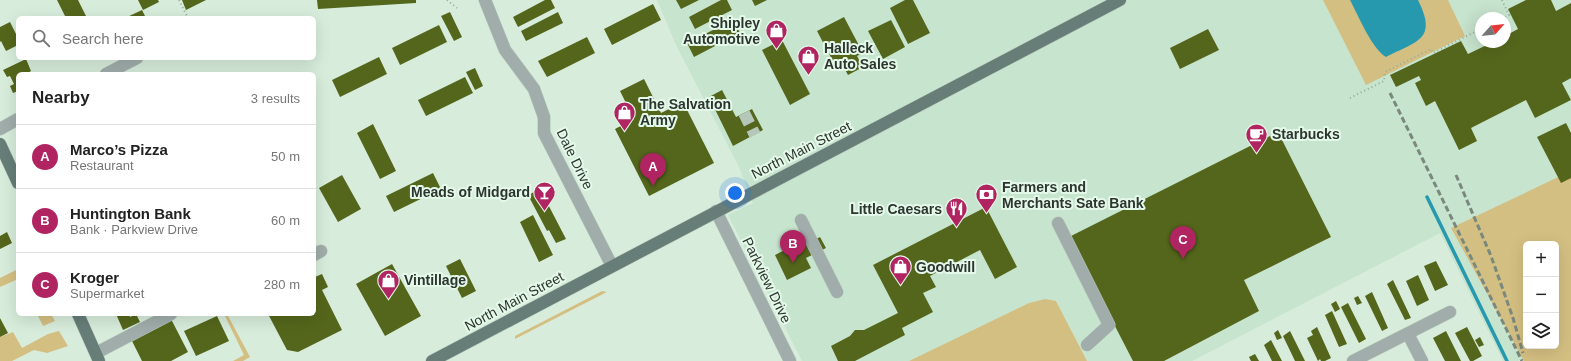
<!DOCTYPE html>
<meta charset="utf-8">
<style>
:root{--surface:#fff;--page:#f6f6f6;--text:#222;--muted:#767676;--line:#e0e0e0;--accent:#b02561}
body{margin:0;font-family:Arial,sans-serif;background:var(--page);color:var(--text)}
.controls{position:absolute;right:12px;bottom:12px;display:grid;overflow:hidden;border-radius:6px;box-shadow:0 4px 16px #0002}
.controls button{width:36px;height:36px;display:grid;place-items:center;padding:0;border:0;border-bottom:1px solid var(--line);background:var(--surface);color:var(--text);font:20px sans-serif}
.compass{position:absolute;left:1475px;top:12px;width:36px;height:36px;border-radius:50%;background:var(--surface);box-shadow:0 4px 16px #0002;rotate:63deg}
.you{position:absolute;left:735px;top:193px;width:14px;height:14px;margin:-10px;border:3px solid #fff;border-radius:50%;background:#1a73e8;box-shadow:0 0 0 6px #1a73e833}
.badge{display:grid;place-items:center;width:26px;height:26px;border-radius:50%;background:var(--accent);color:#fff;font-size:13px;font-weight:700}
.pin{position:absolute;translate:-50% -33px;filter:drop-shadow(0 1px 2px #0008)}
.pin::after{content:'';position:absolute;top:21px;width:14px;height:12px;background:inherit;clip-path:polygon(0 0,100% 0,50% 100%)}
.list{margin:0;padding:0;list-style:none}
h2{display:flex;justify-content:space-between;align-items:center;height:52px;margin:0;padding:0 16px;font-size:17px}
h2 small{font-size:13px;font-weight:400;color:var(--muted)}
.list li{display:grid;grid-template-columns:26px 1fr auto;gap:12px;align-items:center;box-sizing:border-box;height:64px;padding:0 16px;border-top:1px solid var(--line)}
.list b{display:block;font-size:15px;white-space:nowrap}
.list p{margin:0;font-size:13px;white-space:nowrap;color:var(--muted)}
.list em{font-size:13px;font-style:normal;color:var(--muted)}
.icon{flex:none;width:22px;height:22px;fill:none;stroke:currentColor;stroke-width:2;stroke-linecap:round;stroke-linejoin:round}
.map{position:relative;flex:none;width:1571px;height:361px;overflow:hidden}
.search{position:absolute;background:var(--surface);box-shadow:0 4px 16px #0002;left:16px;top:16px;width:300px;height:44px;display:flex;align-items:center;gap:10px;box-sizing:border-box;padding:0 14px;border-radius:6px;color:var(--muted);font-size:15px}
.panel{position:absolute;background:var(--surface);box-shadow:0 4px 16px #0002;left:16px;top:72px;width:300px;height:244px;border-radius:6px}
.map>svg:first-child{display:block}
</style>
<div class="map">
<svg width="1571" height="361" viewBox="0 0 1571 361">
<rect width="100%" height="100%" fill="#d7ecdb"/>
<path fill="#c7e4ce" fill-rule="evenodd" d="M657 0H1571V334L1556 244H1526V346H1548L1518 361H1503L1440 233 1192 361H1087L1056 301 1029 303 909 361H802L728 215 753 203 739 167 676 45ZM1481 18H1505V42H1481Z"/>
<path fill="#d4bf82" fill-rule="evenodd" d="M1323 0H1448L1465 36 1366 85Z
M1571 171V361H1524L1451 228ZM1526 244H1556V346H1526Z
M18 269V279L0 287V278Z
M602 291 607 292 515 339V336Z
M1045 299 1056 301 1087 361H909L1029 303Z
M37 314H51L55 321 43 326Z
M224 314H227L250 357 243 361H233L244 355Z
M59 331 68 346 47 353 34 350 12 361H0V337L13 332 22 348 48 334Z"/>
<path fill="#2799ae" d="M1350 0H1418C1438 40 1417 41 1386 57 1372 49 1358 15 1350 0Z"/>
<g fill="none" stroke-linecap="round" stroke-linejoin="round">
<path stroke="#2799ae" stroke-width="3.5" d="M1427 197 1507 361"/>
</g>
<path fill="#54661b" d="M57 0H78L87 18H66Z
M138 0H158L159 2 143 10Z
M182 0H206L186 10Z
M317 0H416V3L318 9Z
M545 0H551L555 8 518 27 513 17Z
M676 0H699L681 9Z
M721 0H727L732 10 695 29 689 17Z
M752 0H767L755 6Z
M905 0H913L930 33 908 44 890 8Z
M1526 0H1551L1556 11 1571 3V78L1562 83 1571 100 1535 118 1526 100 1471 128 1477 141 1459 150 1435 101 1426 106 1415 83 1421 80 1419 76 1396 87 1390 75 1461 41 1468 54 1493 42H1505V36L1518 29 1508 9Z
M653 4 661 20 612 45 604 29Z
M142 10 146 18H125Z
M450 12 462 37 454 41 441 16Z
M558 12 563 23 526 41 521 31Z
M844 17 863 53 857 56 863 67 848 75 842 64 836 67 817 31Z
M733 20 740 33 694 57 687 43Z
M891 20 905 47 883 59 868 31Z
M10 22 18 38V45L6 51 1 41 0 42V27Z
M439 25 447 42 400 65 392 48Z
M1208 29 1219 50 1180 69 1170 48Z
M587 37 595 53 547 77 538 61Z
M782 40 810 94 790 105 762 50Z
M379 57 387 74 340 97 332 80Z
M26 59 31 71 26 74H18V91L13 93 10 86 14 84 10 76 7 77 3 70Z
M475 68 483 86 475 90 466 72Z
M465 77 473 93 426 116 418 100Z
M644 79 661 113 683 102 714 163 649 196 615 129 634 119 620 91Z
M722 90 736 117 752 109 763 130 733 146 709 97Z
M1566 123 1571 133V178L1561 183 1537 137Z
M373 124 396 171 380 179 357 133Z
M1278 132 1331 237 1244 280 1259 311 1164 361H1133L1069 237Z
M433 173 441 189 394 212 386 196Z
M342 175 361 209 338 222 319 188Z
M540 189 566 239 556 243 549 230 547 231 528 195Z
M986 207 1017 267 995 279 980 250 930 276 936 287 923 293 933 312 902 328 905 335 855 361H838L831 346 850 336 855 330H864L898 313 873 265Z
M533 215 553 255 539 262 520 222Z
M7 232 12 243 0 249V236Z
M820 237 826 248 806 258 811 268 787 280 775 255 798 243 800 247Z
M460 259 476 291 462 298 446 266Z
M1436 261 1448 285 1435 291 1424 266Z
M392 264 421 316 385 336 356 284Z
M322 274 328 287 322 290 342 330 298 352 287 350 268 314H314V275L315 277Z
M1418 275 1429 300 1417 306 1406 281Z
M1393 280 1411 318 1405 320 1387 284Z
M1372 292 1388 328 1382 331 1365 296Z
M1358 296 1362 303 1357 305 1354 298Z
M1336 301 1340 309 1335 312 1331 304Z
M1348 303 1366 339 1359 343 1341 307Z
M1332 311 1347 344 1339 347 1325 315Z
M116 314H129L130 317 136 314 140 322 123 330Z
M217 316 229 341 196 356 184 331Z
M0 318 8 333 0 337Z
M171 319 188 352 171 361H142L131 339Z
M1317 327 1331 358 1325 361H1321L1320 359 1318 361 1307 338 1313 335 1311 331Z
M1467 327 1482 356 1473 361H1470L1455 333Z
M1278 330 1282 338 1277 340 1274 333Z
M1290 331 1305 361H1295L1283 336Z
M1446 331 1461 361H1445L1433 338Z
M1480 337 1484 345 1479 347 1475 340Z
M1271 340 1282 361H1272L1264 345Z
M1255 354 1259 361H1251L1249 357Z"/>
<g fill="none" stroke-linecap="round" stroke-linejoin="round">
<path stroke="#b5c7b9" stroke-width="12" stroke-dasharray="12 6" stroke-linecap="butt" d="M744 113 755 135"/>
<defs>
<path id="minor" d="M485 0 505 50 534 89 544 117V133L612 266
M106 74 137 58
M0 129 18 119
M716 211 790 361
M801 220 837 292
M1058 223 1109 325 1087 345
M314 255 321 251
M1408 334 1422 361
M96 353 171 314
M1353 361 1450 312"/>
<path id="major" d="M0 144 18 183
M78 314 99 361
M432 361 1120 0"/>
</defs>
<use href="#minor" stroke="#b5c7b9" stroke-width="13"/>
<use href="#major" stroke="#b5c7b9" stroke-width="13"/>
<path stroke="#99aa9d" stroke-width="2" stroke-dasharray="1 3" stroke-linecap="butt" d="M179 0 188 18
M447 0 457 8
M1502 0 1509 15 1503 18
M1350 98 1384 81 1385 72 1431 49 1433 53 1481 29"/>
<use href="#minor" stroke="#a0adaa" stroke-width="12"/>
<use href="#major" stroke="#667d78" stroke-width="12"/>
<path stroke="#7a887d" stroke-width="3" stroke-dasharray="6 3" stroke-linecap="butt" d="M1390 93 1522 361
M1456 175 1491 256 1513 318 1523 353"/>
</g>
<defs>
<symbol id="shop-pin" viewBox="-11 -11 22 30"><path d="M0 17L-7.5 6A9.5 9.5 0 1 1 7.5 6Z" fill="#b02561" stroke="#e4f9e9"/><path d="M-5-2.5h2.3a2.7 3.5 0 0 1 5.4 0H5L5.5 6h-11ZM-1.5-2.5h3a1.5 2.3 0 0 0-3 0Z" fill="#fff"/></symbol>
<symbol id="cafe-pin" viewBox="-11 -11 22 30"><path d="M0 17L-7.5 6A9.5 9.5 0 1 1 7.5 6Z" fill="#b02561" stroke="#e4f9e9"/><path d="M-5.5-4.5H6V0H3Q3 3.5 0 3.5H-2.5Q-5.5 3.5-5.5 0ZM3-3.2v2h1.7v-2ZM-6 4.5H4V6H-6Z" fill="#fff"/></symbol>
<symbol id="bar-pin" viewBox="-11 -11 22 30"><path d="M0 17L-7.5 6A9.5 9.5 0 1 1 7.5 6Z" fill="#b02561" stroke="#e4f9e9"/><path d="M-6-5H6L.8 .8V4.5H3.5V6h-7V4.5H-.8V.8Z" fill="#fff"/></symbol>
<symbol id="bank-pin" viewBox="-11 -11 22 30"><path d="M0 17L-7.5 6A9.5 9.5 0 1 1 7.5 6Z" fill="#b02561" stroke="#e4f9e9"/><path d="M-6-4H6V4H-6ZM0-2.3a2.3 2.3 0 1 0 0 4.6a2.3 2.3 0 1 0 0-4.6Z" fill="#fff"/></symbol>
<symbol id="restaurant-pin" viewBox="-11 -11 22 30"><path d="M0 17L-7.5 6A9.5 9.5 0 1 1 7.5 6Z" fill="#b02561" stroke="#e4f9e9"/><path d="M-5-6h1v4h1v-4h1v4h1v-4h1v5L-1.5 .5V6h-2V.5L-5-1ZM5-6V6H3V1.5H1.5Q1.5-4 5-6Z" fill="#fff"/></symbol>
</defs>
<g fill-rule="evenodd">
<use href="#shop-pin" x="764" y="18" width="25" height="34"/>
<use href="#shop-pin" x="796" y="44" width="25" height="34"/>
<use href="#shop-pin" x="612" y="100" width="25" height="34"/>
<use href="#cafe-pin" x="1244" y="122" width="25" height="34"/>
<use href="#bar-pin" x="532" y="180" width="25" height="34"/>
<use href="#bank-pin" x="974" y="182" width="25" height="34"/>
<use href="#restaurant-pin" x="944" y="196" width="25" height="34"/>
<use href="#shop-pin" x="888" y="254" width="25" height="34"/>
<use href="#shop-pin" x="376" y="268" width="25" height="34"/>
</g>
<g text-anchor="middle" stroke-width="4" stroke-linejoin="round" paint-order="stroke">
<g font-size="14" font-weight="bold" fill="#2d352f" stroke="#e4f9e9" text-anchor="start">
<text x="760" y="28" text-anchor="end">Shipley<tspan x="760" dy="16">Automotive</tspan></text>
<text x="824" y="53">Halleck<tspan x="824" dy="16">Auto Sales</tspan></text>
<text x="640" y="109">The Salvation<tspan x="640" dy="16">Army</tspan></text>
<text x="1272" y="139">Starbucks</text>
<text x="1002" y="192">Farmers and<tspan x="1002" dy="16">Merchants Sate Bank</tspan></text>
<text x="530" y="197" text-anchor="end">Meads of Midgard</text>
<text x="942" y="214" text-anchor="end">Little Caesars</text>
<text x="916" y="272">Goodwill</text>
<text x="404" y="285">Vintillage</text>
</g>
<g font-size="14" fill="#2d352f" stroke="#e4f9e9">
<text transform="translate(801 150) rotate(-27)" y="5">North Main Street</text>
<text transform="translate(575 159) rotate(64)" y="5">Dale Drive</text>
<text transform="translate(767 280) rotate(64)" y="5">Parkview Drive</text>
<text transform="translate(514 301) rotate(-28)" y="5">North Main Street</text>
</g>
</g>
</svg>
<div class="controls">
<button>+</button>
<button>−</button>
<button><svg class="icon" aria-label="layers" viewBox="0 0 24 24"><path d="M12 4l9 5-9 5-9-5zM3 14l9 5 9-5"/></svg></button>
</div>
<svg class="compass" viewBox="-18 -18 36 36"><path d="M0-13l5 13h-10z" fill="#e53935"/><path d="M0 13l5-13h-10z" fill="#767676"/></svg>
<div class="you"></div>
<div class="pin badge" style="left:653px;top:186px">A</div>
<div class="pin badge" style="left:793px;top:263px">B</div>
<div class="pin badge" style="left:1183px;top:259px">C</div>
<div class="search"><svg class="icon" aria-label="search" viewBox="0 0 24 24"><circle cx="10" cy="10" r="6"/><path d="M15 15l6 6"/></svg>Search here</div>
<section class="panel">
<h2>Nearby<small>3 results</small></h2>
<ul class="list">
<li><span class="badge">A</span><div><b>Marco’s Pizza</b><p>Restaurant</p></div><em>50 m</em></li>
<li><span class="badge">B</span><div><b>Huntington Bank</b><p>Bank · Parkview Drive</p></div><em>60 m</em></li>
<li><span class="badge">C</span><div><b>Kroger</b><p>Supermarket</p></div><em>280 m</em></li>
</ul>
</section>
</div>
